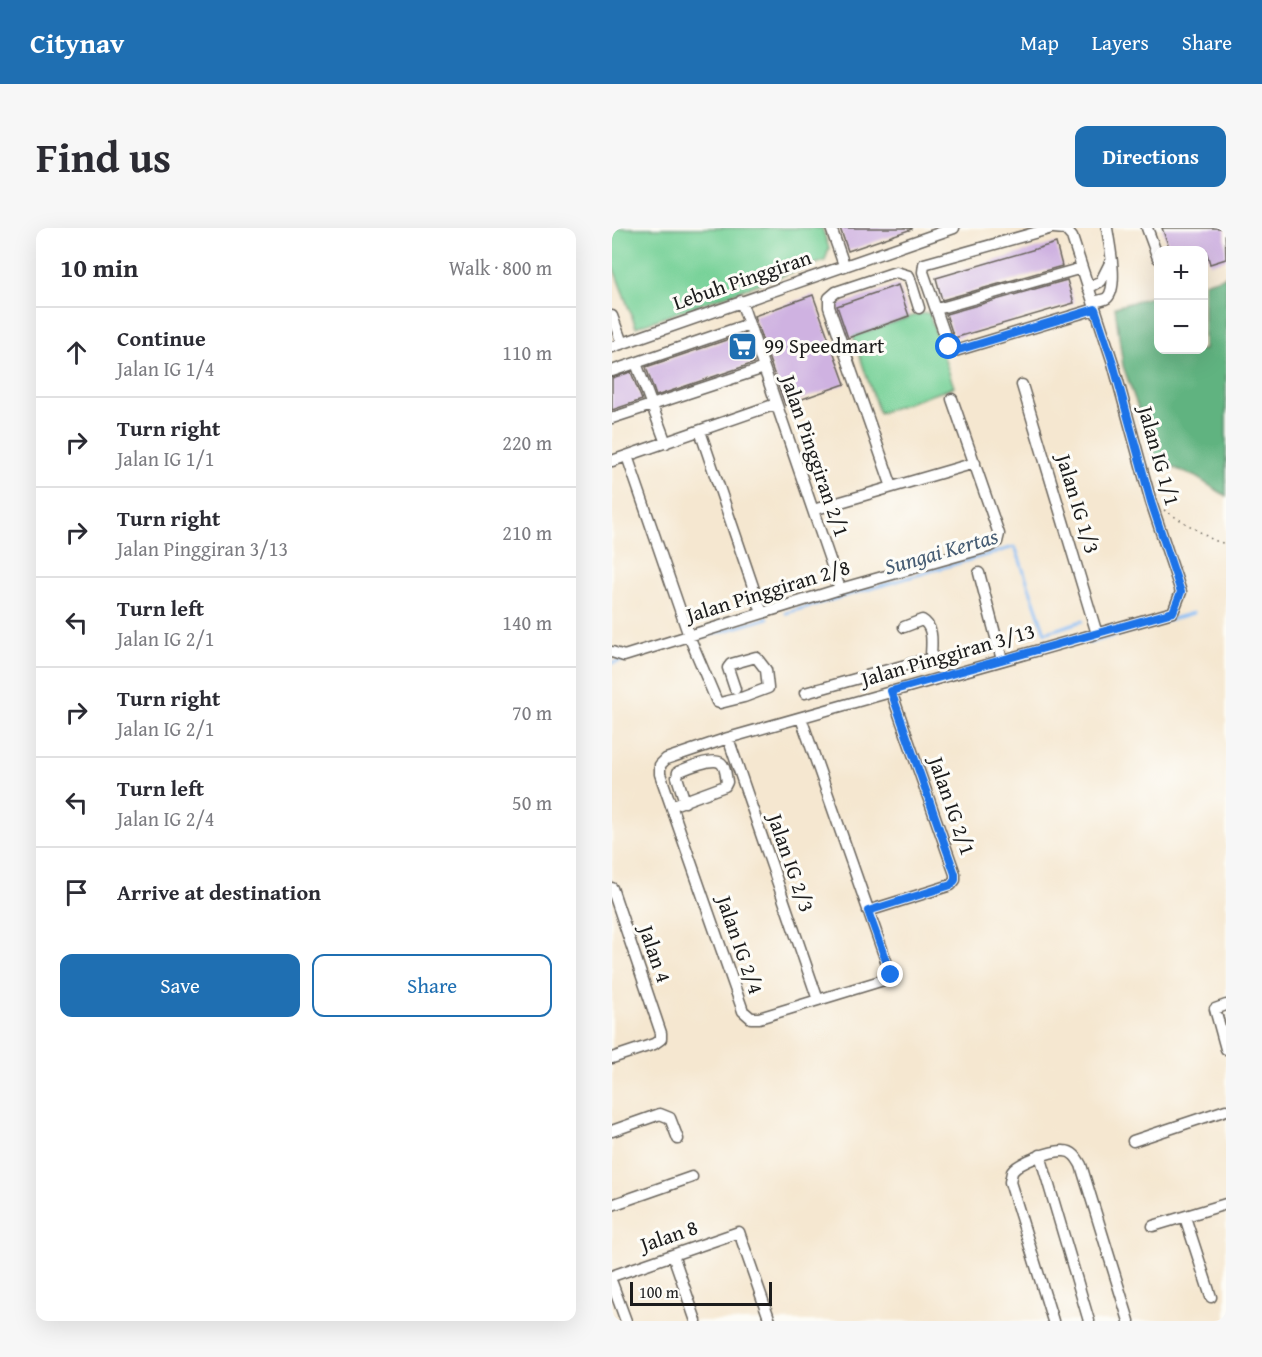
<!DOCTYPE html>
<meta charset="utf-8">
<style>
:root{--surface:#fff;--page:#f7f7f7;--text:#2b2b33;--muted:#7c7c81;--line:#e1e1e2;--accent:#1f6fb2}
body{margin:0;font-family:"Gentium Book Plus",serif;background:var(--page);color:var(--text)}
.controls{position:absolute;right:18px;top:18px;display:grid;overflow:hidden;border-radius:12px;box-shadow:0 6px 24px #0002}
.controls button{width:54px;height:54px;display:grid;place-items:center;padding:0;border:0;border-bottom:2px solid var(--line);background:var(--surface);color:var(--text);font:30px sans-serif}
.scale{position:absolute;left:18px;bottom:15px;width:142px;box-sizing:border-box;padding-left:6px;border:3px solid #1c1c1c;border-top:0;font-size:16px;line-height:21px;white-space:nowrap;color:#1c1c1c;-webkit-text-stroke:4px #fdfcf7;paint-order:stroke}
.stop{position:absolute;width:18px;height:18px;margin:-14px;border:4px solid #1a73e8;border-radius:50%;background:#fff}
.stop.end{background:#1a73e8;border-color:#fff;box-shadow:0 2px 6px #0008}
.list{margin:0;padding:0;list-style:none}
h2{display:flex;justify-content:space-between;align-items:center;height:78px;margin:0;padding:0 24px;font-size:26px}
h2 small{font-size:20px;font-weight:400;color:var(--muted)}
.list li{display:grid;grid-template-columns:39px 1fr auto;gap:18px;align-items:center;box-sizing:border-box;height:90px;padding:0 24px;border-top:2px solid var(--line)}
.list b{display:block;font-size:22px;white-space:nowrap}
.list p{margin:0;font-size:20px;white-space:nowrap;color:var(--muted)}
.list em{font-size:20px;font-style:normal;color:var(--muted)}
.actions{display:flex;gap:12px;padding:18px 24px}
.actions a{flex:1;padding:14px 0;border:2px solid var(--accent);border-radius:12px;text-align:center;font-size:21px;color:var(--accent)}
.actions .main{background:var(--accent);color:#fff}
.icon{flex:none;width:33px;height:33px;fill:none;stroke:currentColor;stroke-width:2;stroke-linecap:round;stroke-linejoin:round}
.map{position:relative;flex:none;width:614px;height:1093px;overflow:hidden;border-radius:12px}
header{display:flex;align-items:center;gap:36px;box-sizing:border-box;height:84px;padding:0 30px;background:var(--accent);color:#fff}
header strong{font-size:28px}
nav{display:flex;gap:33px;margin-inline-start:auto;font-size:21px}
.intro{display:flex;align-items:center;justify-content:space-between;box-sizing:border-box;height:144px;padding:0 36px}
h1{margin:0;font-size:42px}
.button{padding:15px 27px;border-radius:12px;background:var(--accent);color:#fff;font-size:21px;font-weight:700}
main{display:flex;gap:36px;padding:0 36px}
aside{flex:1;background:var(--surface);border-radius:12px;box-shadow:0 6px 24px #0002}
.map>svg:first-child{display:block}
</style>
<header>
<strong>Citynav</strong>
<nav><a>Map</a><a>Layers</a><a>Share</a></nav>
</header>
<div class="intro"><h1>Find us</h1><a class="button">Directions</a></div>
<main>
<aside>
<h2>10 min<small>Walk · 800 m</small></h2>
<ul class="list">
<li><svg class="icon" aria-label="ahead" viewBox="0 0 24 24"><path d="M12 20V5M6 11l6-6 6 6"/></svg><div><b>Continue</b><p>Jalan IG 1/4</p></div><em>110 m</em></li>
<li><svg class="icon" aria-label="right" viewBox="0 0 24 24"><path d="M7 20v-9h11M14 6l5 5-5 5"/></svg><div><b>Turn right</b><p>Jalan IG 1/1</p></div><em>220 m</em></li>
<li><svg class="icon" aria-label="right" viewBox="0 0 24 24"><path d="M7 20v-9h11M14 6l5 5-5 5"/></svg><div><b>Turn right</b><p>Jalan Pinggiran 3/13</p></div><em>210 m</em></li>
<li><svg class="icon" aria-label="left" viewBox="0 0 24 24"><path d="M17 20v-9H6M10 6l-5 5 5 5"/></svg><div><b>Turn left</b><p>Jalan IG 2/1</p></div><em>140 m</em></li>
<li><svg class="icon" aria-label="right" viewBox="0 0 24 24"><path d="M7 20v-9h11M14 6l5 5-5 5"/></svg><div><b>Turn right</b><p>Jalan IG 2/1</p></div><em>70 m</em></li>
<li><svg class="icon" aria-label="left" viewBox="0 0 24 24"><path d="M17 20v-9H6M10 6l-5 5 5 5"/></svg><div><b>Turn left</b><p>Jalan IG 2/4</p></div><em>50 m</em></li>
<li><svg class="icon" aria-label="arrive" viewBox="0 0 24 24"><path d="M6 21V4h12l-3 4 3 4H6"/></svg><div><b>Arrive at destination</b></div></li>
</ul>
<div class="actions"><a class="main">Save</a><a>Share</a></div>
</aside>
<div class="map">
<svg width="614" height="1093" viewBox="0 0 614 1093">
<rect width="100%" height="100%" fill="#fdfcf7"/>
<filter id="ink" filterUnits="userSpaceOnUse"><feTurbulence type="fractalNoise" baseFrequency=".0167" numOctaves="2"/><feDisplacementMap in="SourceGraphic" scale="12" xChannelSelector="R" yChannelSelector="G"/><feConvolveMatrix kernelMatrix="1 2 1 2 8 2 1 2 1" color-interpolation-filters="sRGB"/></filter>
<filter id="wash" filterUnits="userSpaceOnUse"><feTurbulence type="fractalNoise" baseFrequency=".008" numOctaves="4" result="noise"/><feDisplacementMap in="SourceGraphic" scale="24" xChannelSelector="R" yChannelSelector="G"/><feGaussianBlur stdDeviation="1.35" result="paint"/><feColorMatrix in="noise" values="0 0 0 0 0 0 0 0 0 0 0 0 0 0 0 0 0 1.4 0 .05"/><feComposite in="paint" operator="in"/></filter>
<g filter="url(#wash)">
<rect width="100%" height="100%" fill="#f5e7d0"/>
<path fill="#77d198" stroke="#4a765a" stroke-width="1.5" d="M0 0H210L217 20 213 33 207 35 24 99 0 36Z
M317 85 342 159 267 185 241 108 307 86Z"/>
<path fill="#61b380" stroke="#3e684e" stroke-width="1.5" d="M614 48V268L584 249 545 233 511 138 503 79 546 67V122H592V55Z"/>
<g fill="none" stroke-linecap="round" stroke-linejoin="round">
<path stroke="#85bbf5" stroke-width="3" d="M174 385 402 319 404 321 433 405 470 393
M91 409 156 390
M477 415 581 385
M0 435 12 432"/>
</g>
<g id="blocks">
<path fill="#cfb2e1" d="M228 0H300V1L236 23Z
M550 0H613L614 31 598 36 594 22H558Z
M444 15 450 38 330 72 324 50Z
M455 52 462 75 342 110 334 86Z
M286 57 297 88 236 110 225 78Z
M201 67 233 156 173 177 142 88Z
M132 106 142 135 44 168 34 139Z
M19 144 30 172 0 182V150Z"/>
</g>
</g>
<g filter="url(#ink)">
<use href="#blocks" fill-opacity="0" stroke="#68635b" stroke-width="1.5"/>
<g fill="none" stroke-linecap="round" stroke-linejoin="round">
<defs>
<path id="minor" d="M219 0 232 37
M440 0 312 36 311 44 337 119 343 123 483 81
M535 0 546 30
M476 60 489 53 498 35
M129 73 228 361
M481 74C485 73 492 72 495 70 507 59 497 15 495 0
M325 81 470 40
M0 88 10 115
M0 119 342 0
M24 135 54 215
M0 143 137 96
M410 157 485 406
M0 190 152 140
M88 203 150 385
M15 228 77 408 105 474 108 475 132 469 156 460 154 442 144 429 119 436 116 440 123 461
M0 233 164 176
M280 259 217 79V70L224 64 284 44 297 48 307 80
M201 282 363 235
M367 345 390 432
M0 424 12 428 228 361 376 319 385 314 387 306 340 171
M193 465 319 430C319 417 323 399 310 392L292 399
M189 490 279 747 275 751 147 790H139L131 783 48 546V537L54 531 116 510 561 384 569 364 539 274 501 135 460 9 453 1 442 0
M116 510 206 772
M59 578 113 558 115 554C114 549 114 539 109 535 101 529 75 540 66 544L65 549 73 574
M0 660 49 805V811L42 816 0 830
M256 683 339 657 343 652V646L279 463
M614 777 603 781 614 821
M0 903 48 886 58 890 66 911
M521 913 614 882
M428 927 477 1093
M0 977 80 949
M573 989 599 1069
M541 998 614 976
M61 1027 84 1093
M0 1048 127 1004 158 1093
M0 1055 14 1093
M441 1093 398 954C398 953 400 945 400 944 407 934 440 922 452 923 461 923 465 930 469 937L517 1093"/>
</defs>
<use href="#minor" stroke="#68635b" stroke-width="13"/>
<path stroke="#68635b" stroke-width="1.5" stroke-dasharray="1.5 4.5" stroke-linecap="butt" d="M552 282 601 312 614 316"/>
<use href="#minor" stroke="#fff" stroke-width="10"/>
</g>
</g>
<g fill="none" stroke-linecap="round" stroke-linejoin="round" filter="url(#ink)">
<path stroke="#1a73e8" stroke-width="8" d="M279 747 256 683 339 657 343 652V646L279 463 561 384 569 364 539 274 501 135 483 81 343 123 337 119"/>
</g>
<defs>
<symbol id="supermarket-square" viewBox="-11 -11 22 22"><rect x="-9" y="-9" width="18" height="18" rx="4" fill="#1f6fb2" stroke="#fdfcf7"/><path d="M-6-5.5h2.5l.6 2H6L4.5 2H-2.5L-4.4-4H-6ZM-1.5 3.2a1.3 1.3 0 1 0 .1 0ZM3 3.2a1.3 1.3 0 1 0 .1 0Z" fill="#fff"/></symbol>
</defs>
<g fill-rule="evenodd">
<use href="#supermarket-square" x="114" y="102" width="33" height="33"/>
</g>
<g text-anchor="middle" stroke-width="6" stroke-linejoin="round" paint-order="stroke">
<g font-size="21" fill="#1c1c1c" stroke="#fdfcf7">
<text transform="translate(130 52) rotate(-19)" y="7">Lebuh Pinggiran</text>
<text transform="translate(203 228) rotate(71)" y="7">Jalan Pinggiran 2/1</text>
<text transform="translate(547 228) rotate(74)" y="7">Jalan IG 1/1</text>
<text transform="translate(466 276) rotate(73)" y="7">Jalan IG 1/3</text>
<text transform="translate(156 363) rotate(-17)" y="7">Jalan Pinggiran 2/8</text>
<text transform="translate(336 427) rotate(-16)" y="7">Jalan Pinggiran 3/13</text>
<text transform="translate(340 578) rotate(71)" y="7">Jalan IG 2/1</text>
<text transform="translate(179 635) rotate(71)" y="7">Jalan IG 2/3</text>
<text transform="translate(128 717) rotate(71)" y="7">Jalan IG 2/4</text>
<text transform="translate(43 726) rotate(71)" y="7">Jalan 4</text>
<text transform="translate(57 1008) rotate(-19)" y="7">Jalan 8</text>
</g>
<g font-size="21" fill="#1c1c1c" stroke="#fdfcf7" text-anchor="start">
<text x="152" y="125">99 Speedmart</text>
</g>
<g font-size="22" font-style="italic" fill="#465c73" stroke="#fdfcf7">
<text transform="translate(329 323) rotate(-16)" y="8">Sungai Kertas</text>
</g>
</g>
</svg>
<div class="controls">
<button>+</button>
<button>−</button>
</div>
<div class="scale">100 m</div>
<div class="stop" style="left:337px;top:119px"></div>
<div class="stop end" style="left:279px;top:747px"></div>
</div>
</main>
